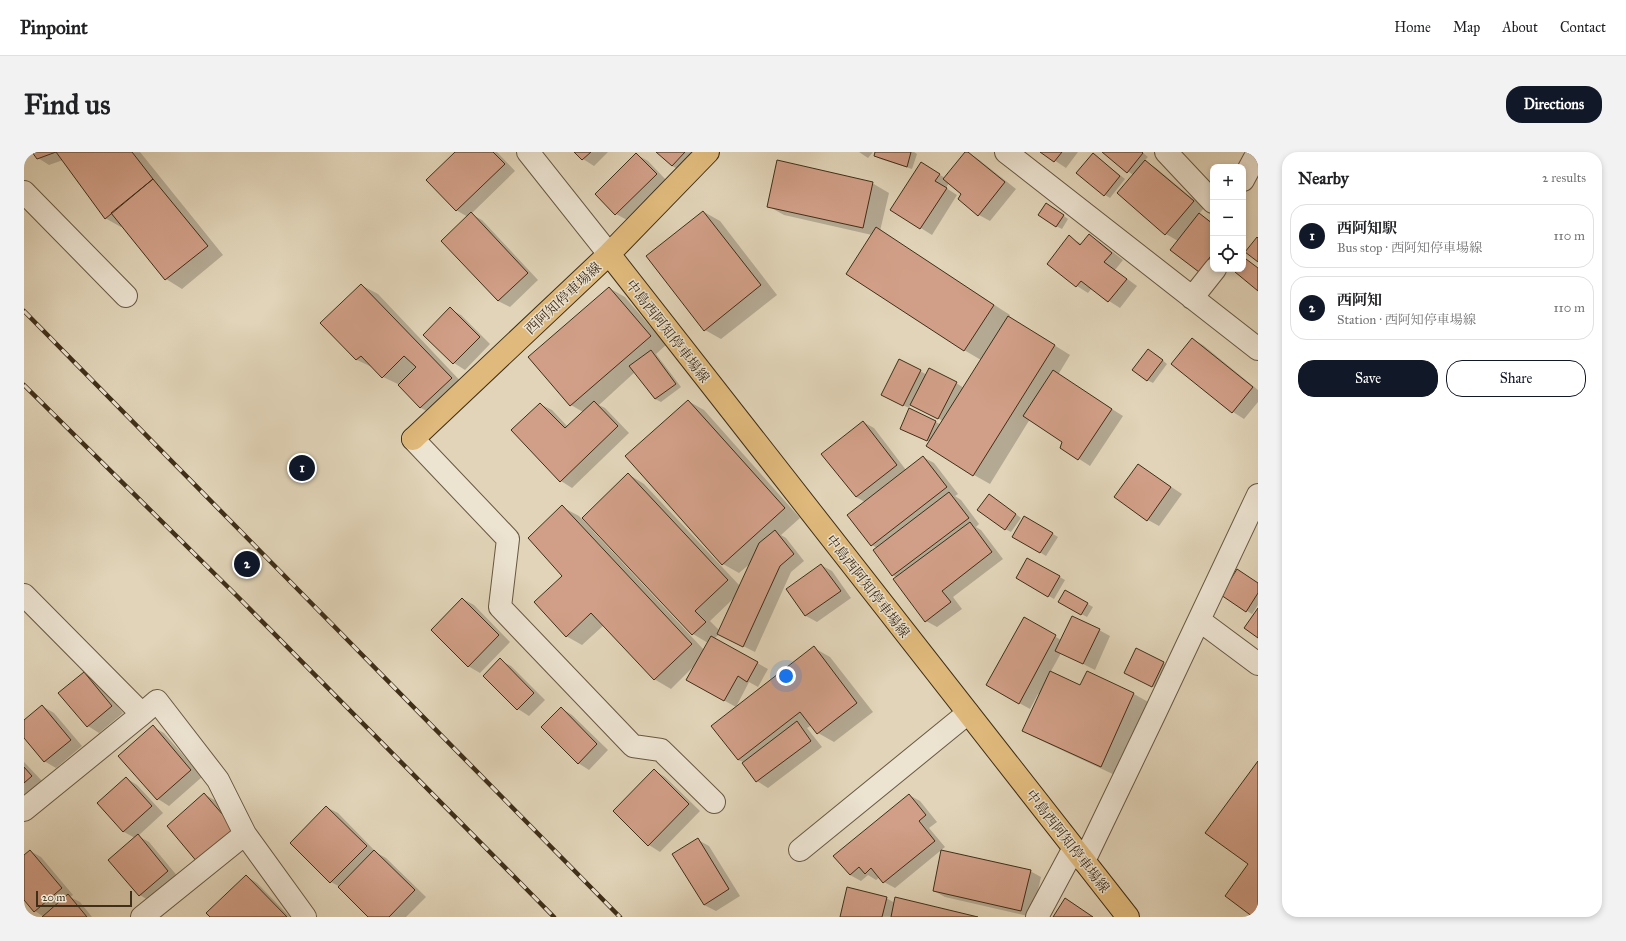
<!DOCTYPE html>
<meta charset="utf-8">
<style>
:root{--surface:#fff;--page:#f2f2f2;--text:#202124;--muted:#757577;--line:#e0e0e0;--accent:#111827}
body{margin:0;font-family:"IM FELL Great Primer","Noto Serif JP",serif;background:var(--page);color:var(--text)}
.controls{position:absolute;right:12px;top:12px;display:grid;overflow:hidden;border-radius:8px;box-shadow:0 2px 6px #0003}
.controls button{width:36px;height:36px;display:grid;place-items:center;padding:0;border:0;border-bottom:1px solid var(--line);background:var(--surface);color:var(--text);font:20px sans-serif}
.scale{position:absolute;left:12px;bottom:10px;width:96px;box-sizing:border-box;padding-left:4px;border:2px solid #3f2e18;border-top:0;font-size:11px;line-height:14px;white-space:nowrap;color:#3f2e18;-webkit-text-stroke:3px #ece3d1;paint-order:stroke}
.you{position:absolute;left:762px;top:524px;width:14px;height:14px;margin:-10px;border:3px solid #fff;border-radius:50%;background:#1a73e8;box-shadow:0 0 0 6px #1a73e833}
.badge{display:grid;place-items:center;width:26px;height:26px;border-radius:50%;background:var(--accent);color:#fff;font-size:13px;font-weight:700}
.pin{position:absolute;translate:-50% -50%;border:2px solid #fff;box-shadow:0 1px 4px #0006}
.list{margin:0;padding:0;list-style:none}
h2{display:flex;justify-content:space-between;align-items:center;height:52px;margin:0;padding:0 16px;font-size:17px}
h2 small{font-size:13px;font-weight:400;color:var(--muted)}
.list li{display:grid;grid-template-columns:26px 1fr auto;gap:12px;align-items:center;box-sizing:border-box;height:64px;margin:0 8px 8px;padding:0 8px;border:1px solid var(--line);border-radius:16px}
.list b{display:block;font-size:15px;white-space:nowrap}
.list p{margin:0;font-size:13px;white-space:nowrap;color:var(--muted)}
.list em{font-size:13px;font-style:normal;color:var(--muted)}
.actions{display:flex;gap:8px;padding:12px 16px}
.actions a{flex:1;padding:9px 0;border:1px solid var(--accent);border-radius:16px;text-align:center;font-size:14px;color:var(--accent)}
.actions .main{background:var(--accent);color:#fff}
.icon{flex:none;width:22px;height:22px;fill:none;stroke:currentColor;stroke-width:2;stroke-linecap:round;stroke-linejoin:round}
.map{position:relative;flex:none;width:1234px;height:765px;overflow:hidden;border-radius:16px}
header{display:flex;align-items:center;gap:24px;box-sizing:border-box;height:56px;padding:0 20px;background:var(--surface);border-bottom:1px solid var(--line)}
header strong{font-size:19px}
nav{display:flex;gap:22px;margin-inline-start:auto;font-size:14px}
.intro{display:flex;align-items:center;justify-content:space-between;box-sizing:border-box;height:96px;padding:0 24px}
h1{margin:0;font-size:28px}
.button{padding:10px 18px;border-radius:16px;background:var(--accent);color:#fff;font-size:14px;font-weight:700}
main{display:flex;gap:24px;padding:0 24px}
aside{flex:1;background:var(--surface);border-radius:16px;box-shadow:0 2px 6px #0003}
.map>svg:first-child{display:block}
</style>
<header>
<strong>Pinpoint</strong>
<nav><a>Home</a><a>Map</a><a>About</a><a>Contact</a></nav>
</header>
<div class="intro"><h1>Find us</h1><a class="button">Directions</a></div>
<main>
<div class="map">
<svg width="1234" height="765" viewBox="0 0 1234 765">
<rect width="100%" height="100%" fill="#e1d4b8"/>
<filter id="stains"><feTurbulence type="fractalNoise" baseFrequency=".005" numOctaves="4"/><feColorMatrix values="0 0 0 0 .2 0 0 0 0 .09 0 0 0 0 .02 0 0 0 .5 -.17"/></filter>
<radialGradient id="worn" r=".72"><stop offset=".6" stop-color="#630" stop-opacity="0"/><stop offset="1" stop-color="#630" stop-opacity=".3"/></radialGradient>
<path fill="#0003" fill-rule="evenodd" d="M9 0H116L199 103 158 137 142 127 99 74 97 75 81 66 39 8 25 13 14 6Z
M432 0H473L491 19 447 62 458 68 514 128 486 155 474 149 418 89 444 65 432 58Z
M552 0H584L570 14 559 7Z
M634 0H678L659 20 648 14Z
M835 0H849L844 6Z
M852 0H890L893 2 888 17 856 7 851 4Z
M943 0 954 7 992 37 966 69 955 63 939 41 925 31 922 36 933 43 908 83 868 58 908 18 921 26Z
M1018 0H1054L1042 16Z
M1079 0H1118L1124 5 1120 9 1132 16 1180 56 1175 62 1189 71V117L1187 125 1154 89 1142 82 1094 41 1109 23Z
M612 2 624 9 643 29 603 68 592 62Z
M1069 2 1101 27 1086 46 1081 43Z
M848 31 865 41 856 79 986 163 985 165 1046 203 1034 223 1099 264 1066 314 1038 296 1040 289 1006 267 966 332 950 323 906 290 882 279 912 270 917 273 919 269 887 252 885 256 864 246 896 219 903 223 932 231 940 236 957 208 940 198 848 83 760 63 744 54Z
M1028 55 1044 67 1038 77 1032 74Z
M680 60 696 69 753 143 697 187 681 178Z
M1065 83 1076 90 1099 108 1091 118 1113 134 1096 156 1085 149 1068 136 1064 141 1053 134 1024 112 1045 85 1058 92Z
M337 133 354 142 443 236 413 265 397 256 376 233 359 225 350 216 333 208 298 171Z
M585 136 601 145 642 193 632 202 657 235 637 250 631 247 611 220 575 253 581 256 605 281 548 336 537 329 516 252 528 258 544 275 559 260 547 253Z
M426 157 437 163 466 192 441 218 430 211 401 183Z
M1168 187 1179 193 1234 238V250L1220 267 1209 260 1149 211Z
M1130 201 1143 212 1129 231 1123 228Z
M664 249 680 258 776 366 757 383 762 386 780 409 767 420 731 500 695 482 690 487 744 517 734 535 725 530 712 555 663 528 670 514 647 537 630 527 580 473 558 493 542 484 538 355 555 364 680 498 684 491 669 482 604 322 620 332 716 434 728 410 715 421 699 412ZM711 445 696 479 686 469Z
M839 270 850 276 882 318 899 305 910 311 934 342 931 344 937 348 955 372 952 375 957 378 979 407 929 445 938 457 913 475 902 469 873 426 869 423 850 399 853 396 848 393 841 350 832 345Z
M1114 313 1158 342 1135 374 1124 368Z
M971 347 997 366 987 380 981 377Z
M1001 365 1034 385 1022 404 989 384Z
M1004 407 1041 428 1030 447 993 426Z
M797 413 808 419 827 446 793 470 782 464 763 437Z
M1234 431V453L1228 462 1198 443Z
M1041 439 1069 455 1063 465 1035 450Z
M439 447 450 453 486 490 456 521 444 514Z
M1000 466 1037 488 1075 478 1086 484 1071 518 1037 501 1026 521 1057 535 1063 521 1110 542 1126 551 1093 624 1016 588 999 579 1016 543 1014 542 1006 557 963 533Z
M790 496 806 505 849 560 810 590 794 581 788 573 783 576 798 595 744 636 733 629 719 610 714 608Z
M1113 498 1145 514 1134 537 1107 523Z
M476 508 487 514 521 548 505 564 494 557 460 524Z
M60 521 71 528 99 561 75 581 64 574Z
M18 554 30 561 58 594 32 616 20 609 0 584V569Z
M537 556 548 563 584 598 565 618 554 611Z
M129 575 140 581 178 625 145 654 134 647Z
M0 610 19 630 0 647Z
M630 618 641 625 676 659 636 700 625 693 590 659Z
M102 626 113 633 139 661 114 684 125 690 155 726 127 750 116 743 111 686 100 680 74 651Z
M180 642 192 649 222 685 186 717Z
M885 643 896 649 913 670 905 676 921 695 871 736 860 730 856 725 852 728 844 723 837 729 826 723Z
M302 655 314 661 353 701 362 706 402 745 382 765H346L316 735 307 730Z
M674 688 685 694 716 744 692 759 680 753Z
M6 699 17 705 49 743 46 745 56 750 68 765H20L11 759 0 746V704Z
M1006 719 1017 725 1008 765 921 745 910 739Z
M222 724 233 731 266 765H187Z
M862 746 871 751 949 765H817Z"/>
<path fill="#d19f87" stroke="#3f2e18" d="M8 0H32L13 7Z
M32 0H108L129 27 81 67Z
M431 0H469L481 12 432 59 402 28Z
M550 0H567L558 8Z
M632 0H661L648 14Z
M851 0H887L883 15 850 4Z
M941 0H944L981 30 954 64 934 47 937 42 919 27Z
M1016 0H1038L1030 10Z
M1078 0H1118L1119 1 1103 21Z
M612 1 633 22 591 63 571 42Z
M1069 1 1096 24 1080 44 1052 21Z
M753 8 849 30 839 76 743 55Z
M1121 8 1170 49 1141 83 1093 41Z
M897 10 916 22 911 29 923 36 896 77 866 58Z
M129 27 184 94 141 128 87 61Z
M1022 51 1040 63 1032 75 1014 63Z
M679 59 737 133 680 179 622 104Z
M447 60 504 121 474 149 417 89Z
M1175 61 1189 72V101L1175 120 1146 98Z
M852 75 970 153 940 199 822 122Z
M1065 82 1088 101 1080 110 1103 127 1084 150 1057 129 1052 135 1023 112 1045 83 1056 93Z
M1233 85 1234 86V110L1221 100Z
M1222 107 1234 116V139L1211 120 1214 117H1219V111Z
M337 132 428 226 396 256 374 233 392 215 380 204 358 226 337 204 332 208 296 171Z
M585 135 627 184 546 254 504 205Z
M426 155 456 185 429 212 399 183Z
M984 164 1031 193 949 324 902 294Z
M1168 186 1229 235 1208 261 1147 212Z
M1124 197 1139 208 1123 229 1108 218Z
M627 198 652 232 631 247 605 214Z
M875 207 897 218 879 254 857 243Z
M905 216 933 230 914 267 886 253Z
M1029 218 1088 257 1054 308 1036 296 1038 290 999 264Z
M664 248 761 356 698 413 601 304Z
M570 249 594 274 536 330 487 278 516 251 541 276Z
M885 256 912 269 903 289 876 277Z
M839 269 873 313 832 345 797 302Z
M899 304 923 335 847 394 823 363Z
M1114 312 1147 335 1123 369 1090 345Z
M604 321 704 428 671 459 682 470 668 483 558 366Z
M925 340 945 366 868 424 849 398Z
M965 342 992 362 981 378 953 358Z
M538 353 668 492 630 528 567 461 542 485 510 450 538 424 504 386Z
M1000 364 1029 381 1016 401 988 385Z
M946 370 968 400 918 439 927 450 901 470 869 427Z
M751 378 770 402 756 414 719 495 693 482 735 391Z
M1003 406 1036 424 1024 445 992 426Z
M797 412 817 439 781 464 762 437Z
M1213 417 1234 431V441L1222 460 1197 443Z
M1041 438 1064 451 1057 463 1034 450Z
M438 446 475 483 444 515 407 478Z
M1234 456V486L1220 476Z
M1048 464 1076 477 1059 512 1031 499Z
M1000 465 1032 483 995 552 962 533Z
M687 484 734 510 723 530 714 524 700 549 662 528Z
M790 494 833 551 793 582 776 560 714 608 687 574Z
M1112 496 1140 510 1128 535 1100 521Z
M476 506 510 541 493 558 459 524Z
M1026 519 1056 533 1063 519 1110 541 1077 615 998 579Z
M60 520 88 554 63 575 34 541Z
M18 553 47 588 20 610 0 586V568Z
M537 555 573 592 554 612 517 575Z
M773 569 787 589 732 630 718 611Z
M129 573 167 618 133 648 94 604Z
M1234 609V765H1229L1201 744 1224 712 1181 681Z
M0 615 8 624 0 631Z
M630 617 665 652 624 694 589 659Z
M102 625 128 654 99 680 73 651Z
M180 641 212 678 174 711 143 674Z
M885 642 902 663 895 669 911 689 859 731 847 716 841 722 835 715 826 723 809 704Z
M302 654 343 694 306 731 266 691Z
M114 682 144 719 115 744 84 708Z
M674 686 705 737 680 753 648 702Z
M6 698 38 736 10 760 0 748V703Z
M350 698 391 738 365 765H344L314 735Z
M917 698 1007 718 997 759 909 739Z
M222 723 263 765H186L182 761Z
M823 735 863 745 858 765H816Z
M44 742 63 765H18Z
M871 745 954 765H867Z
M1041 746 1069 765H1029Z"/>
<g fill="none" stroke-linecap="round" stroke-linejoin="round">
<defs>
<path id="minor" d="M504 0 585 102
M982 0 1234 197
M1142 0 1189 50
M1219 28 1234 0
M0 40 102 144
M1168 146 1191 117
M389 287 484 387 476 455 609 594 637 598 690 650
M0 443 118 562 133 549 194 628 221 682 281 765
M1175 468 1234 512
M0 658 118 562
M776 698 944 561
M1060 709 1132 559 1234 343
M118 765 221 682
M1013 765 1050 696"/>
<path id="major" d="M585 102 1104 765
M389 287 585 102 684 0"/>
</defs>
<use href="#minor" stroke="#685840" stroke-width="24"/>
<use href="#major" stroke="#3f2e18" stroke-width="24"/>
<use href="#minor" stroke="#ece3d1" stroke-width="22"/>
<use href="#major" stroke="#e0ba7c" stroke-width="22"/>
<defs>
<path id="rail" d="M0 159 596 765
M0 233 214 445 530 765"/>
</defs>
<use href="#rail" stroke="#3f2e18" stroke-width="4.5"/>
<use href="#rail" stroke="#ece3d1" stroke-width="3" stroke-dasharray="9" stroke-linecap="butt"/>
</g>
<g text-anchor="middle" stroke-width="3" stroke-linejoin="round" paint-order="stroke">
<g font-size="14" fill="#3f2e18" stroke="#ece3d1">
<text transform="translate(539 146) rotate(-43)" y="5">西阿知停車場線</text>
<text transform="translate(644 179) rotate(52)" y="5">中島西阿知停車場線</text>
<text transform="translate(844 434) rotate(52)" y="5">中島西阿知停車場線</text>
<text transform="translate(1044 689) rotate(52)" y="5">中島西阿知停車場線</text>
</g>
</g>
<rect width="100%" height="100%" filter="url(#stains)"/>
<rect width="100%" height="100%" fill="url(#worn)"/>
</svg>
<div class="controls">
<button>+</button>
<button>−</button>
<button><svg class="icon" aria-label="locate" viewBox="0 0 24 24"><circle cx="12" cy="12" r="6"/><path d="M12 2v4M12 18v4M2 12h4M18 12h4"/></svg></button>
</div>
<div class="scale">20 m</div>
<div class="you"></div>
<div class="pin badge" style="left:278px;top:316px">1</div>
<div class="pin badge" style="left:223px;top:412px">2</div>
</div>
<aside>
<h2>Nearby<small>2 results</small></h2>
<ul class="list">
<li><span class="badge">1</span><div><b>西阿知駅</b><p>Bus stop · 西阿知停車場線</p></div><em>110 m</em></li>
<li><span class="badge">2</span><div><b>西阿知</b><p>Station · 西阿知停車場線</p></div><em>110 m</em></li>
</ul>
<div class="actions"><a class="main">Save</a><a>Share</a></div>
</aside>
</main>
